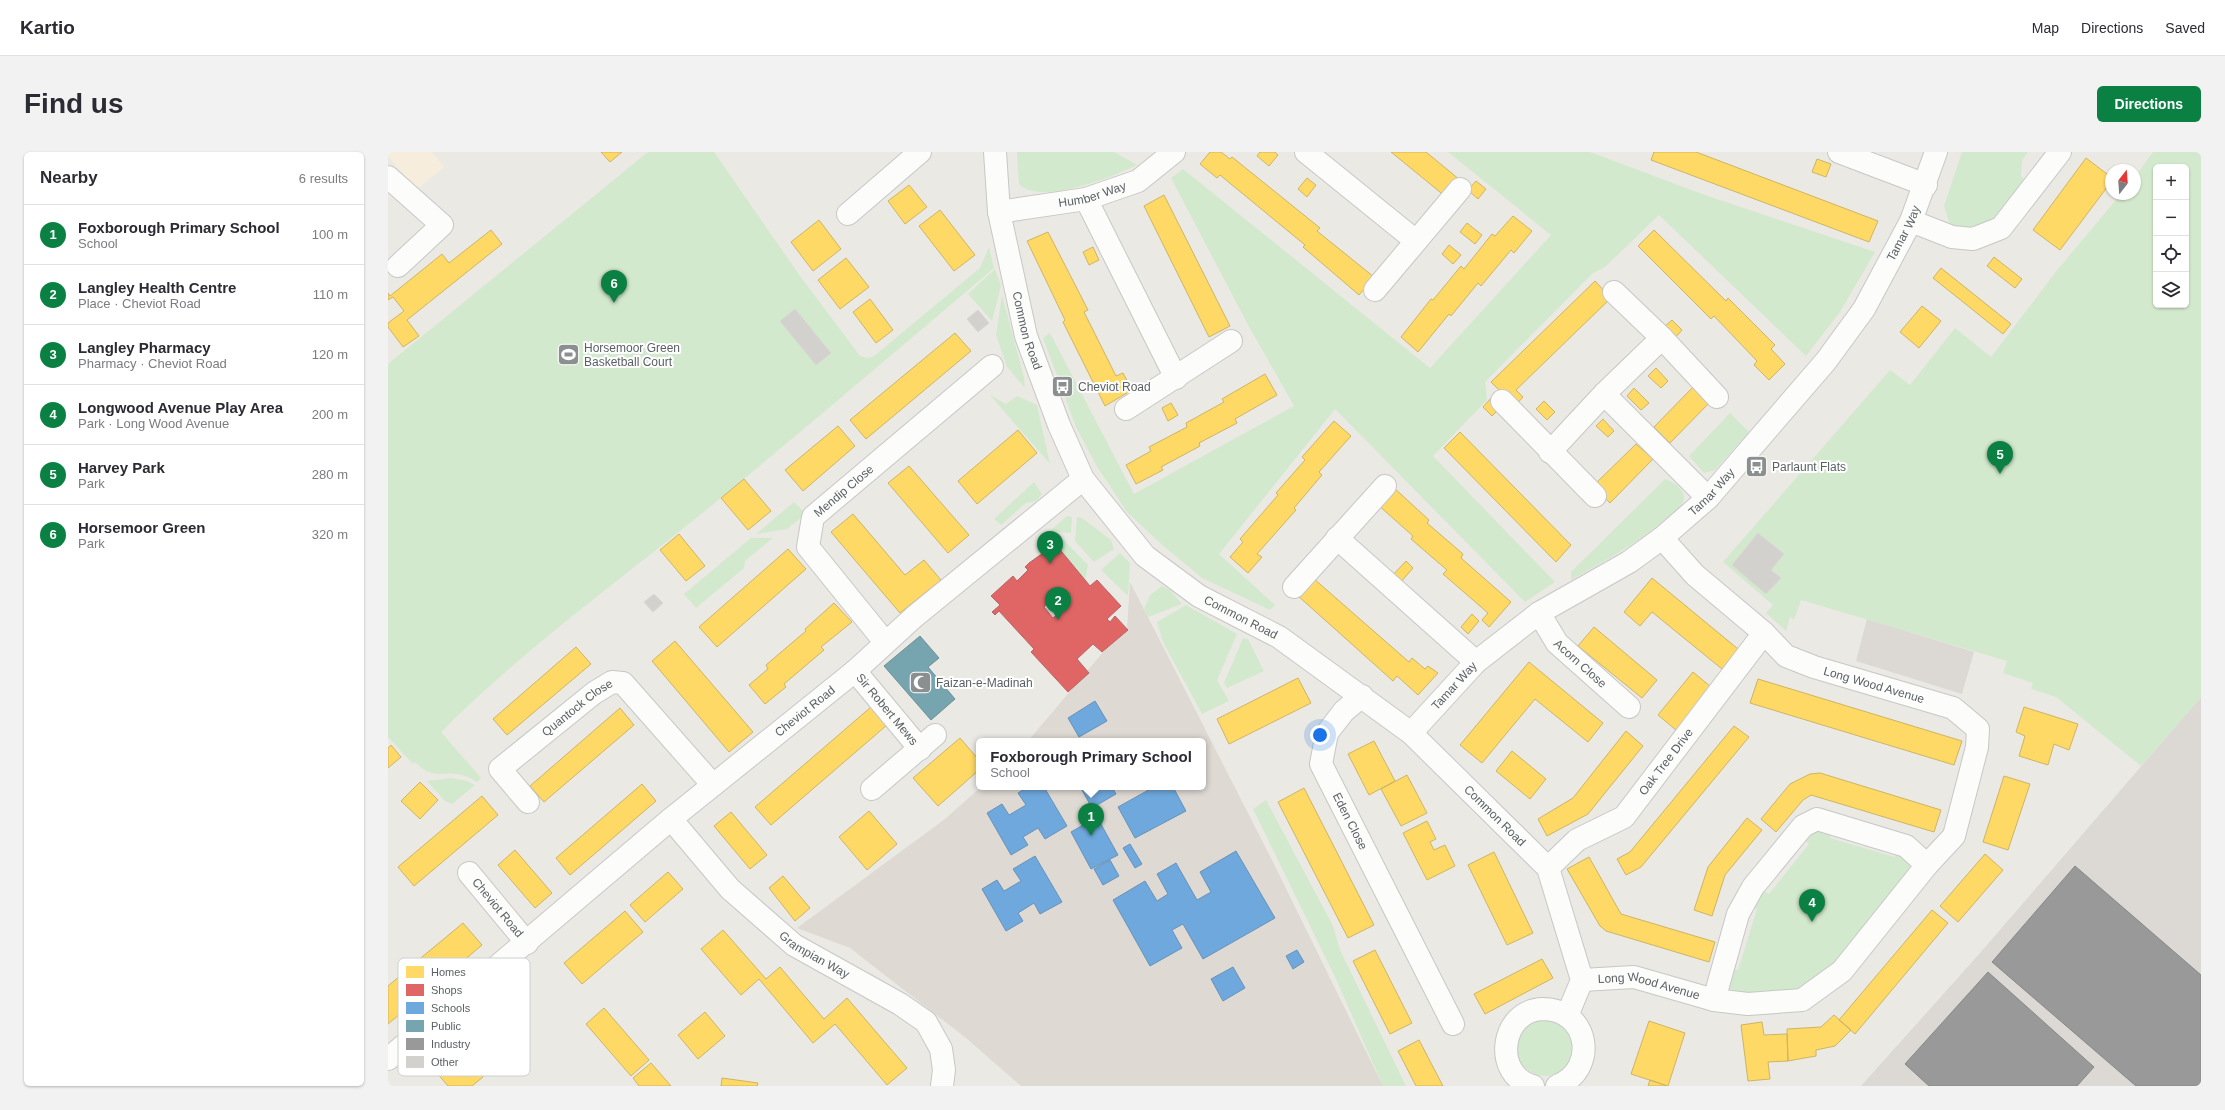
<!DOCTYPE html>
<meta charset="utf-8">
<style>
:root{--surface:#fff;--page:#f2f2f3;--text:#2b2b33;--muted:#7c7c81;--line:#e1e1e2;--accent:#0b8043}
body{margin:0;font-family:Helvetica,sans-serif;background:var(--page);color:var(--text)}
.controls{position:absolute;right:12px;top:12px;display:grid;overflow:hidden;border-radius:6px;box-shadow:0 1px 3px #0004}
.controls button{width:36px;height:36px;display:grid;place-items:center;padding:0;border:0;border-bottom:1px solid var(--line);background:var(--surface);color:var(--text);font:20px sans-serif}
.compass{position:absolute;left:1717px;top:12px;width:36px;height:36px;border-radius:50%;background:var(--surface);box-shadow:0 1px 3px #0004;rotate:17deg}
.you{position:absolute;left:932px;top:583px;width:14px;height:14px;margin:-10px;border:3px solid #fff;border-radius:50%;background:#1a73e8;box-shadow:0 0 0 6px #1a73e833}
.badge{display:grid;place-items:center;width:26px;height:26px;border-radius:50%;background:var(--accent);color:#fff;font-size:13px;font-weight:700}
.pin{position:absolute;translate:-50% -33px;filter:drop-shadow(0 1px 2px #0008)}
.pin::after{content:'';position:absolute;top:21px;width:14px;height:12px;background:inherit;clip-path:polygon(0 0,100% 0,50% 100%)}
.popup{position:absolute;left:588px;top:586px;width:230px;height:52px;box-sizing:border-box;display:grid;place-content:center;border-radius:6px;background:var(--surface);filter:drop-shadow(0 1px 3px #0005);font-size:13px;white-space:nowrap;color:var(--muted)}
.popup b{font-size:15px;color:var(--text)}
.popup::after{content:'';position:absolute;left:50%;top:100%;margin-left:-8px;border:8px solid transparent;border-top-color:var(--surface)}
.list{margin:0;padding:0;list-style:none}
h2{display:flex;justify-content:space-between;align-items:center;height:52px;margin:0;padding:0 16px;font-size:17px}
h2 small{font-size:13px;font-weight:400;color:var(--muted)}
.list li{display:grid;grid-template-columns:26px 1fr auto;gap:12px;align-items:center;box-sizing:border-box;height:60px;padding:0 16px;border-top:1px solid var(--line)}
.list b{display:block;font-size:15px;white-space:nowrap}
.list p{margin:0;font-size:13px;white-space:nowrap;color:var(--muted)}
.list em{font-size:13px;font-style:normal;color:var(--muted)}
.icon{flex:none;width:22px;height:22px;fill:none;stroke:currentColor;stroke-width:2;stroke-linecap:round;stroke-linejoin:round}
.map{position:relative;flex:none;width:1813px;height:934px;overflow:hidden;border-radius:6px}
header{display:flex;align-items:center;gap:24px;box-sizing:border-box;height:56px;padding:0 20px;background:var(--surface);border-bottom:1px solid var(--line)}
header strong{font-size:19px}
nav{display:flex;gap:22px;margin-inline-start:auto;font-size:14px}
.intro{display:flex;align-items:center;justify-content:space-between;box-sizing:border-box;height:96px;padding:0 24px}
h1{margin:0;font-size:28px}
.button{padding:10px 18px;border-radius:6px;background:var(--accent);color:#fff;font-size:14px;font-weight:700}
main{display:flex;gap:24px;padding:0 24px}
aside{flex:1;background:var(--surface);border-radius:6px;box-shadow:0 1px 3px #0004}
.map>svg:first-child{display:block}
</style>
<header>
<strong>Kartio</strong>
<nav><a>Map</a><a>Directions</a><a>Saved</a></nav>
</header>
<div class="intro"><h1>Find us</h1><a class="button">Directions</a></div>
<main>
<aside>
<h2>Nearby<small>6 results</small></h2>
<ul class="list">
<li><span class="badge">1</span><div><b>Foxborough Primary School</b><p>School</p></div><em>100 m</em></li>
<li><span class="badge">2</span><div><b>Langley Health Centre</b><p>Place · Cheviot Road</p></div><em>110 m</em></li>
<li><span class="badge">3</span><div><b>Langley Pharmacy</b><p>Pharmacy · Cheviot Road</p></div><em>120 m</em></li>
<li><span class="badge">4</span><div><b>Longwood Avenue Play Area</b><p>Park · Long Wood Avenue</p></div><em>200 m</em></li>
<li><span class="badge">5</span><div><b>Harvey Park</b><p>Park</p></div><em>280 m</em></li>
<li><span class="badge">6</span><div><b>Horsemoor Green</b><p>Park</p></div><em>320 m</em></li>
</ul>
</aside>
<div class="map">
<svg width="1813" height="934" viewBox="0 0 1813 934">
<rect width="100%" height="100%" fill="#ebe9e4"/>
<path fill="#f6eddc" d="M0 0H44L56 15 28 38 0 4Z"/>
<path fill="#dcd9d5" d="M1479 467 1586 500 1574 542 1468 509Z
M1813 545V934H1473L1592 801Z"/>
<path fill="#ded9d3" d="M742 430 885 710 995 934H633L578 886 462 796 409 776 557 667 593 635H815V589H640L716 499 739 478Z"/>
<path fill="#d3e9cd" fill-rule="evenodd" d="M260 0H326L412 124 472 204 480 206 486 204 592 116 601 95 606 116C508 199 411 282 312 363 224 434 133 500 53 580L93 626 89 630C84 627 79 624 74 623 52 618 46 629 27 610L25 612 0 585V212Z
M629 0H726L749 13C725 25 652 54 631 32Z
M1060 0H1202L1314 42 1487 100 1452 160 1418 204 1271 63 1217 115 1205 121 1097 230 1099 248 1045 304 1167 430 1137 450 947 257 831 402 887 453 882 458 814 426 772 391 739 360 708 313 688 275 655 186 662 181 746 342 906 254 859 171 783 26 795 17 1042 216 1163 83Z
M1574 0H1640L1634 8 1633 24 1639 31 1596 79H1564L1556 54Z
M1765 0H1813V545L1753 614 1668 545 1643 537 1645 531 1615 521 1619 509 1413 448 1406 468 1402 465 1398 479 1378 461 1385 453 1335 410 1502 218 1522 233 1567 176 1603 205 1670 117 1733 42H1747V25ZM1768 15H1798V153H1768Z
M607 117 613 134 604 169 580 142Z
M614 143 636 225 637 236 619 215 608 183Z
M602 243 618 252 629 244 649 253 662 312Z
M1342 261 1361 280 1327 318 1316 321 1301 304Z
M1277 327C1289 331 1303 342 1292 355 1287 360 1281 365 1275 369 1247 393 1215 410 1183 428V420Z
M646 330 654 342 648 349 638 351 613 373 606 367Z
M406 350 418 362 399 377 368 382Z
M679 364 684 365 683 381 662 379Z
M689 365 694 366 723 388 726 397 706 410 687 389Z
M363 386H385L357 409 356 416 308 456 296 442Z
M660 388H676L700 413 697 428 662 400Z
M732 401 742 411 740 444 713 418Z
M774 434 782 438 794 452 760 465 756 457 762 443Z
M798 453 849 482 829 528 841 549 814 562 775 490 769 470Z
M855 486 860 487 876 519 839 536 836 531Z
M63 626 79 629 87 633 64 652 57 649 39 629Z
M878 648 945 774 952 798 1018 934H995L948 827 865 657Z
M1425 676 1444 678 1442 686 1507 705 1510 698 1519 704 1523 720 1452 807 1416 835 1407 839 1351 841 1343 838 1340 832 1342 816 1350 818 1369 757 1361 754 1374 737 1381 742 1421 692 1415 687Z
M1129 896a28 28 0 1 1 56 0a28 28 0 1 1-56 0Z"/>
<path fill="#ffd966" stroke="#cdb465" d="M213 0H234L222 10Z
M822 0H833L842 7 844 5 932 76 929 79 986 125 971 143 915 95 917 93 832 23 829 26 812 12Z
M872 0H887L890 3 881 14 869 4Z
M1003 0H1038L1072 28 1058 45Z
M1266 0H1308L1490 69 1481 90 1263 8Z
M1698 6 1723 25V30L1672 98 1645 78Z
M1429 7 1443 12 1438 25 1424 20Z
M919 26 928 33 919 45 910 37Z
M1088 29 1098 37 1090 47 1080 38Z
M521 33 539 55 517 72 500 49Z
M776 43 842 174 821 185 756 54Z
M552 58 587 103 566 119 531 74Z
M1125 64 1144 79 1126 101 1123 98 1093 134 1090 131 1063 164 1061 162 1030 200 1013 185 1043 147 1045 148 1073 114 1076 117 1104 82 1107 84Z
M431 68 453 97 425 119 403 90Z
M1079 71 1094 83 1087 92 1072 80Z
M103 78 114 92 19 168 31 184 15 195 0 175V171L16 159 5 145 0 148V141L2 144 54 102 61 111Z
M1266 78 1338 149 1340 146 1387 193 1383 197 1397 212 1381 228 1366 213 1369 209 1326 164 1323 167 1250 94Z
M660 80 700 158 696 160 728 224 735 221 744 238 717 254 675 170 677 168 639 89Z
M1061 93 1073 103 1065 112 1054 102Z
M705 95 711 108 701 113 695 100Z
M1606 105 1634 127 1627 136 1599 114Z
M458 106 481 135 452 157 430 128Z
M1553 116 1623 172 1615 182 1545 126Z
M1207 129 1223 146 1128 238 1135 245 1125 256 1120 247 1103 230Z
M482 147 505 178 488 191 465 160Z
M1534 154 1553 169 1531 196 1512 180Z
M1284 168 1294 178 1287 186 1276 175Z
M567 181 583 199 478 287 462 268Z
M1268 216 1280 229 1273 236 1260 224Z
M877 222 889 243 847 267 849 271 811 291 812 294 773 315 775 318 748 332 738 313 763 299 761 295 799 275 798 271 836 250 834 247Z
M1307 233 1323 249 1282 291 1266 275Z
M1246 236 1261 251 1253 258 1239 244Z
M1104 245 1113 255 1104 264 1095 255Z
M1156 249 1167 260 1159 268 1148 257Z
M783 251 790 263 780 269 774 256Z
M1215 267 1226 279 1220 285 1208 274Z
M946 269 963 284 931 320 934 323 906 356 908 358 869 402 874 405 860 421 842 405 855 390 852 387 890 343 888 341 917 308 914 305Z
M450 274 467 294 415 339 397 318Z
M630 278 649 301 589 352 570 329Z
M1072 280 1183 393 1168 410 1056 296Z
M1248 292 1265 307 1222 351 1205 334Z
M521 314 581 383 560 401 500 331Z
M356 327 383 359 360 378 333 346Z
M1005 335 1041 368 1039 371 1075 402 1073 406 1123 450 1101 475 1094 468 1100 461 1055 422 1059 418 1023 387 1025 384 989 352Z
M465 362 517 423 536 408 553 428 512 461 443 380Z
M291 382 317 414 298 429 272 398Z
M400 397 418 417 329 495 311 475Z
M1018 409 1025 416 1012 431 1004 424Z
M925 426 1021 510 1024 506 1037 517 1040 514 1050 521 1030 543 1009 524 1005 529 909 443Z
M1264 426 1350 497 1334 517 1264 460 1252 474 1236 460Z
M446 451 464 470 433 495 436 498 396 532 398 535 377 552 361 533 380 517 378 513 418 479 417 477Z
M1084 462 1091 469 1080 482 1073 475Z
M1206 475 1269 528 1254 546 1190 494Z
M287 489 365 580 341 600 264 509Z
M188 495 203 512 119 583 105 567Z
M1141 510 1215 571 1200 590 1147 547 1094 611 1072 593Z
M1305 520 1323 535 1288 578 1270 563Z
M910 526 923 551 841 592 829 567Z
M1370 527 1574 589 1566 613 1362 551Z
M483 555 499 573 383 673 367 655Z
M1636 555 1690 572 1681 598 1666 592 1660 613 1631 604 1637 584 1628 580Z
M232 556 246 573 156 650 142 634Z
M1346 574 1361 585 1253 715 1238 723 1229 707 1242 700Z
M1238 579 1255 594 1200 662 1159 684 1150 667 1185 646Z
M572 586 591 608V618L550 654 525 626Z
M986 589 1007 629 981 643 960 602Z
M3 593 13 605 0 616V596Z
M1124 599 1158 627 1142 647 1108 619Z
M1432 621 1553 658 1546 680 1423 643 1415 648 1388 680 1373 667 1402 632 1422 622Z
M1019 623 1039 661 1013 674 993 637Z
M1616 624 1642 632 1620 698 1595 690Z
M32 630 50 648 32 667 13 649Z
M254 632 268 649 182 723 168 706Z
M916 636 986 773 960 786 890 650Z
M94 644 110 663 26 734 10 715Z
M481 659 509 692 479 718 451 685Z
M343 660 379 703 362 717 326 674Z
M1359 666 1374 678 1337 723 1324 764 1306 758 1320 715Z
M1039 669 1048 687 1042 690 1046 698 1057 693 1067 714 1039 728 1015 681Z
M127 698 164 741 147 756 110 713Z
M1106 700 1145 781 1119 793 1080 713Z
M1597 702 1615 718 1570 770 1552 754Z
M1201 705 1233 762 1327 790 1321 810 1218 779 1212 774 1179 717Z
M280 720 295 737 257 770 242 753Z
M395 724 422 756 407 769 381 736Z
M1544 758 1560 771 1467 882 1451 868Z
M237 759 255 780 194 832 176 811Z
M75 771 94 793 47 833 28 810Z
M335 778 378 827 392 815 436 867 459 846 519 916 499 933 447 872 425 891 371 827 353 843 313 797Z
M987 798 1024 871 1002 882 965 809Z
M1154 807 1165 826 1097 862 1086 842Z
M25 813 44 835 0 872V834Z
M216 856 261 908 243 924 198 872Z
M317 860 337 884 310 907 290 883Z
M1446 863 1463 878 1447 894 1428 898V904L1400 909 1399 877 1433 875Z
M1261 869 1297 881 1280 934 1243 922Z
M107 870 130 895 105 917 83 891Z
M1374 870 1376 883 1399 882 1400 909 1380 910 1382 927 1360 929 1353 873Z
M1031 888 1055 934H1028L1010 899Z
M73 899 95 925 84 934H60L48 920Z
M263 911 283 934H251L245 926Z
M334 926 370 931 369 934H333Z
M1262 928 1279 934H1260Z"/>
<path fill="#e06666" stroke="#b86465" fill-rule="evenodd" d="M669 394 702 434 709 428 733 454 719 467 722 470 727 464 740 478 714 500 705 492 689 507 701 521 680 540 643 500 646 497 611 459 607 463 604 460 612 453 603 444 625 424 629 429 640 418 637 415 641 411 655 401 659 402ZM669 443 679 454 665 466 656 455Z"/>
<path fill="#6fa8dc" stroke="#6892b8" d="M707 549 719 569 691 585 680 566Z
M640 635H656L679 674 657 687 650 676 635 685 640 693 623 703 599 661 614 652 621 663 638 653 630 641Z
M698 635H724L728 642 704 656 694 638Z
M766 635H785L798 659 747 686 730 655Z
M709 665 730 703 703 717 683 680Z
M742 692 754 712 747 716 735 696Z
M848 699 887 766 815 807 795 772 784 778 794 796 762 814 725 748 757 729 769 749 780 742 769 722 788 711 809 748 823 740 812 720Z
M647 704 674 750 652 762 646 751 630 761 635 769 618 779 594 737 609 728 616 739 633 729 625 717Z
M722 708 731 724 715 733 706 717Z
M909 798 916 810 905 817 898 804Z
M845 815 857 836 835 849 823 827Z"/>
<path fill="#76a5af" stroke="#6d9098" d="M532 484 551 506 540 515 567 547 543 568 496 514Z"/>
<path fill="#999" stroke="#868889" d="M1687 714 1813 823V934H1748L1604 810Z
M1600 820 1706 915 1689 934H1541L1517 912Z"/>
<path fill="#d2d1ce" stroke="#dad7d3" d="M407 157 443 201 428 213 392 169Z
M590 158 601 171 590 180 579 167Z
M1370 381 1396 402 1383 418 1393 426 1378 442 1344 413Z
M266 442 275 451 265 460 256 450Z"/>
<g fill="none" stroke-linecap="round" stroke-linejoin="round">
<defs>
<g id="minor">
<path id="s1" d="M607 0 611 60 638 184 671 273 695 327 757 404 811 444 891 485 1023 581 1160 716 1194 828 1179 864"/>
<path d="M918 0 1028 89"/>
<path d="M1451 0 1538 33"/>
<path d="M0 25 54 73 10 114"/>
<path d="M698 47 788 226"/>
<path id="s2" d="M611 60 698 47 750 29 786 0"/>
<path d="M460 62 532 0"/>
<path d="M1523 69 1564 85 1585 87 1613 76 1672 0"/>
<path d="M987 138 1072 37"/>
<path d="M1226 140 1274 186 1329 245"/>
<path d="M1216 242 1320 346"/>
<path d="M1114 249 1207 344"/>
<path d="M738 257 843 189"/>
<path d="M1162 300 1216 242 1274 186"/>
<path d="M949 386 1088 510"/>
<path d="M906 435 997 334"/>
<path id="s3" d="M1151 461 1169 491 1241 555"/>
<path id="s4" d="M497 490 420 395 425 365 604 214"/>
<path id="s5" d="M467 519 532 597"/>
<path id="s6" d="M974 544 956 559 939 581 933 612 1065 872"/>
<path id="s7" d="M1023 581 1088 510 1151 461 1241 410 1274 386 1320 346 1438 209 1476 157 1523 69 1548 0"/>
<path d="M484 637 547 583"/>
<path id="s8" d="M140 650 112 617 206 541 224 530 235 531 325 633"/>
<path id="s9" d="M283 667 342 737 406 793 512 852 538 870 553 897 556 918 554 934"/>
<path id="s10" d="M1160 716 1189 688 1236 665 1376 481"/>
<path id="s11" d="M81 721 139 791"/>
<path id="s12" d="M1194 828 1246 825 1326 848 1360 852 1414 848 1454 819 1539 713 1566 684 1589 595 1590 577 1565 556 1426 515 1398 504 1376 481 1307 423 1274 386"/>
<path d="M1326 848 1350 762 1365 735 1415 674 1429 667 1518 694 1539 713"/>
<path id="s13" d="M0 907 283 667 467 519 526 465 695 327"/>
<path d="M1145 934C1104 923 1112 858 1155 857 1201 857 1211 917 1169 934"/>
</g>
</defs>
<use href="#minor" stroke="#c7c7c7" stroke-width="24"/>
<use href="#minor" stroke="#fcfcfb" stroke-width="22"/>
</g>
<defs>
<symbol id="stadium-square" viewBox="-11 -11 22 22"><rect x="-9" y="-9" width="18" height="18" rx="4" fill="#8c8f90" stroke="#fff"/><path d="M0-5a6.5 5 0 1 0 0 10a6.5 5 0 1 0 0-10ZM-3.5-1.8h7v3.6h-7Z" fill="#fff"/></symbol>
<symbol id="bus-square" viewBox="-11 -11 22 22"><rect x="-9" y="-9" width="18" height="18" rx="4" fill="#8c8f90" stroke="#fff"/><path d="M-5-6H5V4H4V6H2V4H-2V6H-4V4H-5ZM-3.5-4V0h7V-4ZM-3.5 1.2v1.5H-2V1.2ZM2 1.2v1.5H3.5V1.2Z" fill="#fff"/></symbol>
<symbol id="mosque-square" viewBox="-11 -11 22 22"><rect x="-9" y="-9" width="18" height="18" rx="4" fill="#8c8f90" stroke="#fff"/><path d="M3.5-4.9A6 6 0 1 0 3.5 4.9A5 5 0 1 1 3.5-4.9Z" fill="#fff"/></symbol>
</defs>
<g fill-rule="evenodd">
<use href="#stadium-square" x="168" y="190" width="25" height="25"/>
<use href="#bus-square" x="662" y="222" width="25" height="25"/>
<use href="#bus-square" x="1356" y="302" width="25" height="25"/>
<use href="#mosque-square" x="520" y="518" width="25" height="25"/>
</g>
<g text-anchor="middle" stroke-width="4" stroke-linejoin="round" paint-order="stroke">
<g font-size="12" fill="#595f63" stroke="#fff">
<text dy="4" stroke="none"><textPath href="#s2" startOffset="95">Humber Way</textPath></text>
<text dy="4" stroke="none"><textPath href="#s7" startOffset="712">Tamar Way</textPath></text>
<text dy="4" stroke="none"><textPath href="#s1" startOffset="182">Common Road</textPath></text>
<text dy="4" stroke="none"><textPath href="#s4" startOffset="193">Mendip Close</textPath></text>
<text dy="4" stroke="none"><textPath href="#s7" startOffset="388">Tamar Way</textPath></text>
<text dy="4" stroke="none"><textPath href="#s1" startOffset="554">Common Road</textPath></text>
<text dy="4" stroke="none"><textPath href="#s3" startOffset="66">Acorn Close</textPath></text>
<text transform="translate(1486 533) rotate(16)" y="4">Long Wood Avenue</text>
<text dy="4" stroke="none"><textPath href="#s7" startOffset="64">Tamar Way</textPath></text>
<text dy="4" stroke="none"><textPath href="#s8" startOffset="142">Quantock Close</textPath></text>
<text dy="4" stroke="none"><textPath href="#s5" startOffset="50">Sir Robert Mews</textPath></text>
<text dy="4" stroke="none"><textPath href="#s13" startOffset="543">Cheviot Road</textPath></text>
<text dy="4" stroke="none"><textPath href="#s10" startOffset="162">Oak Tree Drive</textPath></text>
<text dy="4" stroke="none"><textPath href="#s1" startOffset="878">Common Road</textPath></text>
<text dy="4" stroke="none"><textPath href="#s6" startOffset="147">Eden Close</textPath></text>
<text dy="4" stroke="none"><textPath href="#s11" startOffset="45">Cheviot Road</textPath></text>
<text dy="4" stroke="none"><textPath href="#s9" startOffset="199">Grampian Way</textPath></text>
<text dy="4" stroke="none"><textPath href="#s12" startOffset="68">Long Wood Avenue</textPath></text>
</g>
<g font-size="12" fill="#595f63" stroke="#fff" text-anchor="start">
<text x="196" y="200">Horsemoor Green<tspan x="196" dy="14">Basketball Court</tspan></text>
<text x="690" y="239">Cheviot Road</text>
<text x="1384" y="319">Parlaunt Flats</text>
<text x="548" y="535">Faizan-e-Madinah</text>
</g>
</g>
<rect x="10" y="806" width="132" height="118" rx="6" fill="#fff" stroke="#cdcfd0" stroke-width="1"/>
<rect x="18" y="814" width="18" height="12" fill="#ffd966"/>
<rect x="18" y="832" width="18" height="12" fill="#e06666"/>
<rect x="18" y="850" width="18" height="12" fill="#6fa8dc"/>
<rect x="18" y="868" width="18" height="12" fill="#76a5af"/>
<rect x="18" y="886" width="18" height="12" fill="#999"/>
<rect x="18" y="904" width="18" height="12" fill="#d2d1ce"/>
<g font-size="11" fill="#595f63">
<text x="43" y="824">Homes</text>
<text x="43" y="842">Shops</text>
<text x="43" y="860">Schools</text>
<text x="43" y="878">Public</text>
<text x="43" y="896">Industry</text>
<text x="43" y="914">Other</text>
</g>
</svg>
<div class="controls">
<button>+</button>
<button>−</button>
<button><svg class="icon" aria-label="locate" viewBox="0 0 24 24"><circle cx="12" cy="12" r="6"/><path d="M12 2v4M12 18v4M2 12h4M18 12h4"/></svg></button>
<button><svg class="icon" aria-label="layers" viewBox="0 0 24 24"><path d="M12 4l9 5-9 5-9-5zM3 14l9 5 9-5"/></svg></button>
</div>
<svg class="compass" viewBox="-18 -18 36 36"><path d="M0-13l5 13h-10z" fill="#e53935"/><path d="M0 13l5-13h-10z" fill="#7c7c81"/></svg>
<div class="you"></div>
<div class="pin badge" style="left:703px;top:684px">1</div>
<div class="popup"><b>Foxborough Primary School</b>School</div>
<div class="pin badge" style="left:670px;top:468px">2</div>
<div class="pin badge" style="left:662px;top:412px">3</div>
<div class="pin badge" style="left:1424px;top:770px">4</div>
<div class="pin badge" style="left:1612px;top:322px">5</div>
<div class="pin badge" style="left:226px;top:151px">6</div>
</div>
</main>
